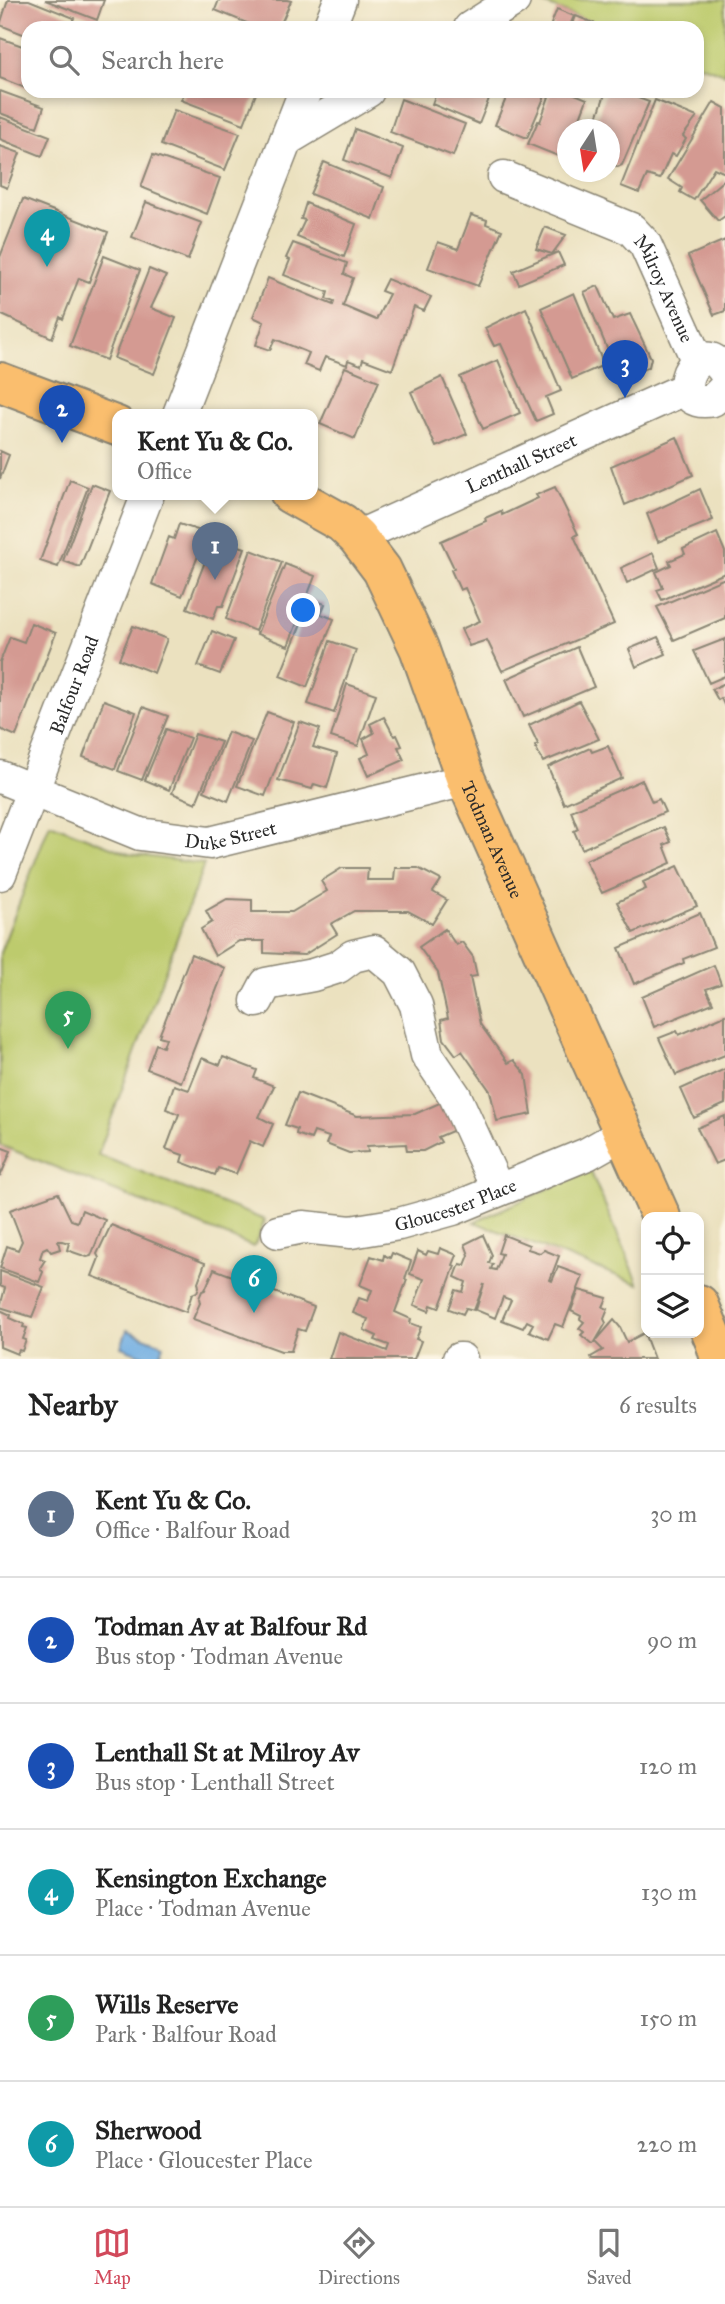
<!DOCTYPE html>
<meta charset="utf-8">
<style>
:root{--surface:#fff;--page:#f2f2f2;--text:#222;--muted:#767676;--line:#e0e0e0;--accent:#d1495b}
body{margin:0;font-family:"IM FELL Great Primer",serif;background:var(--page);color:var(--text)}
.controls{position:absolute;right:21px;bottom:21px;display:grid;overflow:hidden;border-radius:14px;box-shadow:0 4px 10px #0003}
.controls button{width:63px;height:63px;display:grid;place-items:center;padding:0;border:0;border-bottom:2px solid var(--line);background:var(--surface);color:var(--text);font:35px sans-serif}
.compass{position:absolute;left:557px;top:119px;width:63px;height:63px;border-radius:50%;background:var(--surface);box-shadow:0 4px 10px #0003;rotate:192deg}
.you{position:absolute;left:304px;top:611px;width:24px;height:24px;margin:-18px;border:5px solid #fff;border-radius:50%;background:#1a73e8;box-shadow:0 0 0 10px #1a73e833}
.badge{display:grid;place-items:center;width:46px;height:46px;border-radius:50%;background:var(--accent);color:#fff;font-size:23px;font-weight:700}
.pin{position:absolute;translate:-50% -58px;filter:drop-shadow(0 2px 4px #0008)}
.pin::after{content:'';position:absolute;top:37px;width:24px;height:21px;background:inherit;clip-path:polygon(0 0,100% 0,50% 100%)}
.popup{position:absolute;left:112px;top:409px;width:206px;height:91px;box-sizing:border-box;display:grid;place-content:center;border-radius:14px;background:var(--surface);filter:drop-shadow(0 2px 5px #0005);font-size:23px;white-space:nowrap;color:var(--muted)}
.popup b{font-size:26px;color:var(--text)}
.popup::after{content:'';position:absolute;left:50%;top:100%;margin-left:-14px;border:14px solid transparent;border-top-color:var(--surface)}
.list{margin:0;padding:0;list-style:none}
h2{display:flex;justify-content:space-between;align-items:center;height:91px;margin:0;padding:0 28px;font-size:30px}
h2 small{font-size:23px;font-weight:400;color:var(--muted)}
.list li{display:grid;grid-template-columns:46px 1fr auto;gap:21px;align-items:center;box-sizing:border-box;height:126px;padding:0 28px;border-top:2px solid var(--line)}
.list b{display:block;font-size:26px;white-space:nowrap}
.list p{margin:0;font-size:23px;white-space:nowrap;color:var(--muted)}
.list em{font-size:23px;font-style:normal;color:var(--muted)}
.icon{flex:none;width:38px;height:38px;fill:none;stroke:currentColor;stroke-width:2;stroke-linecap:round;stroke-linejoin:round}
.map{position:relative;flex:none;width:725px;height:1359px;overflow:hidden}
.search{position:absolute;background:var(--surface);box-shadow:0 4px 10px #0003;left:21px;right:21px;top:21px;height:77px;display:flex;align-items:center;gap:18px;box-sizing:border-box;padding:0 24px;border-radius:21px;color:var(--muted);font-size:26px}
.sheet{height:847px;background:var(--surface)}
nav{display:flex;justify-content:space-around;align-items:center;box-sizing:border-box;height:98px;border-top:2px solid var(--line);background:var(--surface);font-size:19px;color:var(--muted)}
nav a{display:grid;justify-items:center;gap:4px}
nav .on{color:var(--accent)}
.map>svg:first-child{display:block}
</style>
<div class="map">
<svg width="725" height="1359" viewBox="0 0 725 1359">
<rect width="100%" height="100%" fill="#fcf5e5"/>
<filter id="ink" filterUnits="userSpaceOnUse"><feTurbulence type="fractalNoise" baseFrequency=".0143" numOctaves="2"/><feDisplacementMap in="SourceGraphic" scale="14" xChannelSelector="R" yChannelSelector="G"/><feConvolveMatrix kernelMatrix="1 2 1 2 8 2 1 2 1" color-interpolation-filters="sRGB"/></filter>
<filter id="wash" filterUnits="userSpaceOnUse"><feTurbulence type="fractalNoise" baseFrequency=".00686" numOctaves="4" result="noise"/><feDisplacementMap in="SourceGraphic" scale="28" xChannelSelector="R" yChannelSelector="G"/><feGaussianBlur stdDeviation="1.57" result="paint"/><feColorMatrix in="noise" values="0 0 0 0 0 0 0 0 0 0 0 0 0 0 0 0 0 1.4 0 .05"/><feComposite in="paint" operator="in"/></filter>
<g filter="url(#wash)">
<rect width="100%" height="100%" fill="#ebe1bf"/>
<path fill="#bdcb6d" stroke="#747b4c" stroke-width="2" d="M534 0H725V74L697 64V28H606Z
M50 823 129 854 204 864 98 1155 265 1220 254 1247 0 1145V953Z
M590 1170 639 1284 474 1222Z"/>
<path fill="#70ade2" stroke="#4e6c86" stroke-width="2" d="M127 1330 164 1345 159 1359H152L121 1347Z"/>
<g id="blocks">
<path fill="#d49a92" d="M8 0H29L74 18 70 28H28V36L0 25Z
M45 0H104L97 20Z
M219 0H287L291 1 279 28H259L215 10Z
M557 9 574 16 569 28H553L554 26 551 24Z
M576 16 606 28H571Z
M0 38 28 48V89L0 78Z
M0 91 44 107 37 127 0 113Z
M185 91H257L244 124 181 100Z
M437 91H492L479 124 432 104Z
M509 91H547L527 138 495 125Z
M551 91H568L587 99 577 126 586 130H568V160L528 144 538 121 540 122Z
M606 91H619L649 102 622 165 618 167 610 163V130H593Z
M401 99 465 124 453 156 390 132Z
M655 100 697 117 683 136 686 139 676 156 671 154 660 179 647 175 639 193 621 186Z
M714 102 725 108V173L714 168 694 200 680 192 682 188 668 179Z
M174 110 240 133 225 170 161 145Z
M0 117 50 136 42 156 0 139Z
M355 129 403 148 392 178 344 160Z
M0 146 20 153 7 188 0 185Z
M153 155 220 178 207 214 141 187Z
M324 162 384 187 373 219 310 194Z
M725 179V216L718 221 700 200Z
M23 199 108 232 89 282 79 278 63 319 60 317 52 338 0 314V257Z
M146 202 202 223 188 260 132 237Z
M306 203 356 224 344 257 297 237 305 220 301 219Z
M471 215 487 220 486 224 502 230 478 286 428 268 438 242 458 249Z
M545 227 566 235 552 254 536 249Z
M725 240V311L714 315 688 256Z
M293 243 347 263 344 274 353 278 343 306 376 320 389 294 381 291 387 279 431 297 424 311 414 307 392 370 363 359 361 365 348 360 347 365 325 357 319 371 304 365 309 353 275 339 270 350 256 345 264 322 253 317 268 278 333 305 334 302 326 299 328 292 284 275 290 260 286 258Z
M558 252 564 265 519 284 513 271Z
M104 256 140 270 106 360 70 346Z
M149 269 166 276 151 308 176 318 154 374 114 358Z
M598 286 613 320 630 314 651 358 649 367 619 378 584 292Z
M574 293 604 365 572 379 541 308Z
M526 308 561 391 546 397 553 414 536 421 501 344 494 346 485 328Z
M498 360 520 413 483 429 460 377Z
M345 367 379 381 355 439 320 424Z
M442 377 467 434 436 447 411 392Z
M677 437 693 475 625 505 611 466Z
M0 451 9 455 0 479Z
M70 480 88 487 58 567 40 561Z
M92 484 110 491 80 567 63 561Z
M555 487 578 534 574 536 614 624 502 671 487 640 469 646 461 629 480 621 465 588 460 590 451 570 454 568 441 541 486 521 485 518 501 511 502 515 538 498 536 495Z
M700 489 713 520 658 542 647 514Z
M179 524 207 533 182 596 152 584 169 537 174 539Z
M717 533 725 552V573L662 600 657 590 663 588 656 572 671 565 669 561 685 554 683 549Z
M217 539 245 548 223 606H218L213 619 187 608 208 554 212 555Z
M251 550 282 562 255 631 226 619Z
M653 553 659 568 627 583 621 568Z
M285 564 315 576 288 646 257 634Z
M725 578V618L674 640 657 607Z
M311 599 325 604 321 614 334 619 307 687 280 676Z
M31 623 56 633 16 736 0 729V662L10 637 24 642Z
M133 626 167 639 154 673 119 659Z
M212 631 234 640 220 674 198 666Z
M658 637 666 654 636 667 629 649Z
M725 639V676L709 683 694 651Z
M330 641 356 650 334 713 308 704Z
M577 647 594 687 523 717 506 679Z
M725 683V707L721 698 718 700 712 689Z
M347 684 376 694 358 746 331 737Z
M104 700 136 712 115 769 83 757Z
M579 701 599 739 543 762 535 746 538 744 529 725Z
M143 707 168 716 142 780 118 771Z
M267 712 294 722 265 796 237 786Z
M384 717 394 736 397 735 402 746 398 747 404 760 368 776 360 758 369 754 363 739 374 733 370 724Z
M300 722 320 729 313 747 337 754 327 788 314 784 312 789 278 780Z
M166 729 190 738 169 790 145 780Z
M228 732 252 741 228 801 204 791Z
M195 734 221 742 196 803 172 793Z
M608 746 622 778 564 804 548 767 590 748 592 752Z
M642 780 652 802 659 799 665 812 582 849 574 831 578 829 571 811Z
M664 827 671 842 664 845 671 863 602 893 585 860Z
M678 866 697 906 633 933 617 902 646 889 643 882Z
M342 868H368L367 880H394L395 868H418L441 880 433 892 447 900 432 924 408 911H354L331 924 337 934 304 955 264 953V941H239L215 956 201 929 212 922 206 911 227 899 252 900V912H292L327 891 321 881Z
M700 913 714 947 683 959 684 963 634 984 619 948Z
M445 929 456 945 462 942 473 957 477 976 470 977 480 1024 508 1063 514 1060 526 1075 532 1114 497 1121 490 1091 462 1051 456 1055 444 1039 441 1020 448 1018 438 973 419 947Z
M191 954 225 968 181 1082 147 1069 156 1044 163 1047 166 1038 159 1036Z
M714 965 721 984 706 989 713 1003 654 1027 642 997Z
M725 1015V1055L676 1075 659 1038 677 1031 679 1035Z
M223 1057 257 1070 254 1078 274 1086 259 1117 273 1124 263 1147 250 1141 236 1174 218 1168 215 1175 181 1162 183 1155 166 1149 179 1114 166 1109 174 1085 189 1090 202 1058 220 1065Z
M725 1069V1104L694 1118 681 1089Z
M298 1093 357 1116 415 1114 444 1101 457 1129 438 1137 441 1142 423 1151H407L406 1144 367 1146 368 1152 349 1153 326 1144 329 1137 314 1132 311 1139 296 1134 297 1129 285 1125Z
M725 1116V1160L715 1164 697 1128Z
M0 1147 11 1151 0 1177Z
M58 1193 71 1220 77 1222 82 1210 105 1220 91 1256 87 1257 67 1250 69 1243 62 1241H58L60 1249 51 1252 47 1247 43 1249 40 1258 45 1260 40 1268 43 1272 39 1282 0 1268 7 1246 18 1250 22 1241 10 1210Z
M111 1225 205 1263 198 1282 199 1287 197 1292 192 1294 186 1312 92 1276 99 1258 97 1254Z
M483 1235 492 1255 489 1263 493 1264 491 1269 496 1270 502 1254 498 1253 504 1235 529 1245 528 1249 540 1253 544 1250 559 1256 550 1280 552 1281 558 1267 583 1276 563 1327 555 1324 548 1339 529 1331 533 1324 527 1321 523 1328 502 1320 511 1300 503 1297 495 1318 476 1310 484 1284 474 1310 466 1308 463 1314 449 1309 456 1290 463 1292 466 1282 455 1277 460 1264 465 1265 469 1255 465 1244Z
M440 1248 457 1255 453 1265 455 1266 439 1308 431 1305 429 1311 414 1305 424 1279 410 1274 418 1251 426 1255 428 1251 438 1254Z
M392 1253 411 1261 405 1279 407 1280 395 1312 411 1319 410 1323 421 1327 416 1339 421 1341 414 1359H329L338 1332 387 1351 389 1345 375 1340 377 1336 364 1330 368 1319 353 1313 359 1298 368 1301 372 1290 360 1285 371 1256 383 1260 384 1255 390 1258Z
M214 1269 314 1307 305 1331 298 1329 291 1351H281L193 1319 200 1303 199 1298 202 1291 205 1290Z
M0 1271 44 1287 32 1317 0 1307 5 1288 0 1286Z
M579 1290 607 1298 603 1307 608 1309 604 1319 606 1323 595 1342 614 1320 620 1327 627 1342 644 1333 654 1359H592L591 1357 603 1350 595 1342 592 1344 581 1335 584 1332 579 1328 584 1322 580 1319 581 1316 571 1311Z
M0 1310 11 1315 10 1318 24 1324 23 1327 27 1328 23 1339 26 1340 22 1351 19 1350 17 1354 0 1347Z"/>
</g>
</g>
<g filter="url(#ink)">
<use href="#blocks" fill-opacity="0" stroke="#8b8675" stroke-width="2"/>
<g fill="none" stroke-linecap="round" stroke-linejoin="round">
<defs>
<g id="minor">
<path d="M329 28 340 0"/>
<path d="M470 28 514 0"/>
<path d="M286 140 368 91"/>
<path id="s1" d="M504 177 631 229 645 244 698 362"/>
<path d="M725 372C697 327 660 411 713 400L725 388"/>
<path d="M179 414 305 91"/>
<path id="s2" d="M357 537 687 388"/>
<path id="s3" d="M0 777 140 834 210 843 466 780"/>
<path id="s4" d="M0 874 148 494"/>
<path d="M257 1001 266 984 313 975 338 967 353 956 374 951 399 972 416 1005 427 1055 455 1096 498 1190"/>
<path id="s5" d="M278 1232 303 1227 351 1232 399 1224 453 1209 587 1154 624 1133"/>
<path d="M459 1359H461"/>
</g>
<g id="major">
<path d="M0 382 117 426"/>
<path id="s6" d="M290 494 342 523 357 537 382 570 419 648 466 780 661 1217"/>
<path d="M699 1304 715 1342 720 1359"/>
</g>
</defs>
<use href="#minor" stroke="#8b8675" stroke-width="35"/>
<use href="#major" stroke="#8b8675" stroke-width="42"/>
<use href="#minor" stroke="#fff" stroke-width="32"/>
<use href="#major" stroke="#fabe6e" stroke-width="38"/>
</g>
</g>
<g text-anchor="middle" stroke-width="6" stroke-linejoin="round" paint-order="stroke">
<g font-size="19" fill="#2b2b2b" stroke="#fcf5e5">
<text dy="7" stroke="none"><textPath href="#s1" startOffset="206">Milroy Avenue</textPath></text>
<text dy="7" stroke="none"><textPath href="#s2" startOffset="180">Lenthall Street</textPath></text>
<text dy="7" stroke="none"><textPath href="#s4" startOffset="203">Balfour Road</textPath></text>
<text dy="7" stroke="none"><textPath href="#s3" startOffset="243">Duke Street</textPath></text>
<text dy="7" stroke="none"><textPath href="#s6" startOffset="413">Todman Avenue</textPath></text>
<text dy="7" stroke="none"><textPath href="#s5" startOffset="182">Gloucester Place</textPath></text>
</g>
</g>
</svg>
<div class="controls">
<button><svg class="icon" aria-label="locate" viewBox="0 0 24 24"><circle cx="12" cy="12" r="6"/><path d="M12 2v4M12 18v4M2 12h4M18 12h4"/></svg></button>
<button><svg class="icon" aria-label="layers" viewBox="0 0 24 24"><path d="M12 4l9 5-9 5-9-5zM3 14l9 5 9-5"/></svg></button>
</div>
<svg class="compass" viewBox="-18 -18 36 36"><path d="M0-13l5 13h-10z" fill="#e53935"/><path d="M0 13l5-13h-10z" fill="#767676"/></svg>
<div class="you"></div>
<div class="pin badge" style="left:215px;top:580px;background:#5c6f8a">1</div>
<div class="popup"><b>Kent Yu &amp; Co.</b>Office</div>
<div class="pin badge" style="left:62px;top:443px;background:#1a4fb4">2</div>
<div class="pin badge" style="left:625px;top:398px;background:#1a4fb4">3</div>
<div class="pin badge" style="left:47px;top:267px;background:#0f9aa8">4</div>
<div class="pin badge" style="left:68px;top:1049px;background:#2e9e5b">5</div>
<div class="pin badge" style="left:254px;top:1313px;background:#0f9aa8">6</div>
<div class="search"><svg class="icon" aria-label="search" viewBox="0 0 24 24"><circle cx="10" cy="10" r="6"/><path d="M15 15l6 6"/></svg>Search here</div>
</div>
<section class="sheet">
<h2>Nearby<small>6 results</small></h2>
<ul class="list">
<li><span class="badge" style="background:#5c6f8a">1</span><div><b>Kent Yu &amp; Co.</b><p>Office · Balfour Road</p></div><em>30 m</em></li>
<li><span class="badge" style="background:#1a4fb4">2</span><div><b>Todman Av at Balfour Rd</b><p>Bus stop · Todman Avenue</p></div><em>90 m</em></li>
<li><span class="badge" style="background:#1a4fb4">3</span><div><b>Lenthall St at Milroy Av</b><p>Bus stop · Lenthall Street</p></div><em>120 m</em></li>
<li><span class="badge" style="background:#0f9aa8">4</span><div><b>Kensington Exchange</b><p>Place · Todman Avenue</p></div><em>130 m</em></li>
<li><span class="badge" style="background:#2e9e5b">5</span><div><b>Wills Reserve</b><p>Park · Balfour Road</p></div><em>150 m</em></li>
<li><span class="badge" style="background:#0f9aa8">6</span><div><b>Sherwood</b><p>Place · Gloucester Place</p></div><em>220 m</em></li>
</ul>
</section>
<nav>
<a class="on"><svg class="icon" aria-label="map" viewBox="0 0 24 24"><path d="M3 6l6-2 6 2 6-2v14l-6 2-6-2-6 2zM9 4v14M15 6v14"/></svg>Map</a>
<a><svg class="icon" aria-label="directions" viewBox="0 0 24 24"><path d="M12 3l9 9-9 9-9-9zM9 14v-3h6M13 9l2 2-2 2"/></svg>Directions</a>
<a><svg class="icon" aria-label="saved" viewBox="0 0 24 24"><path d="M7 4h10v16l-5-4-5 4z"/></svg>Saved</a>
</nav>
